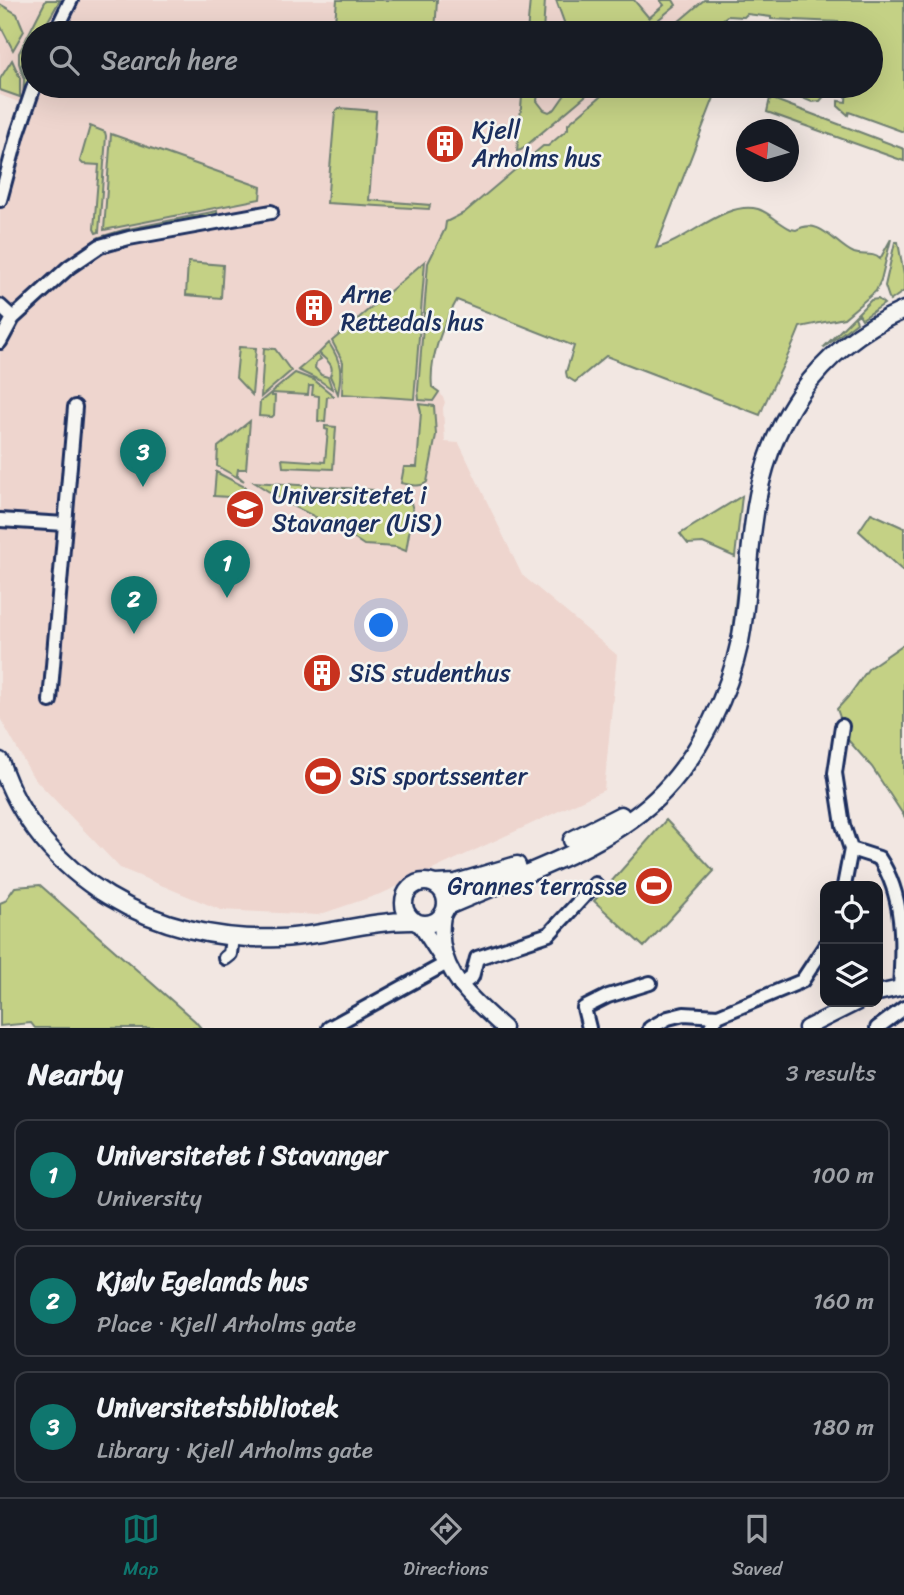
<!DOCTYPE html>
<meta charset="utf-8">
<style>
:root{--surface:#171b24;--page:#20242c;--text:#f1f3f6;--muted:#9ea1a6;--line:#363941;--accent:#0f766e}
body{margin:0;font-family:Sriracha,sans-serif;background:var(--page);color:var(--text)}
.controls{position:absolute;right:21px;bottom:21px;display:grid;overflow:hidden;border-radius:14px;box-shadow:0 7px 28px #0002}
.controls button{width:63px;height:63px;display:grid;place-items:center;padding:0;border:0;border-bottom:2px solid var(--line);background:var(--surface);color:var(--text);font:35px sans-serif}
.compass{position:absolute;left:736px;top:119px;width:63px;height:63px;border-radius:50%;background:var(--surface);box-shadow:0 7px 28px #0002;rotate:275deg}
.you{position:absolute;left:382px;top:626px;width:24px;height:24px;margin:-18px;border:5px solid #fff;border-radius:50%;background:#1a73e8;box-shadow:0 0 0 10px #1a73e833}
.badge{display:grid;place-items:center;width:46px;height:46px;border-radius:50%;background:var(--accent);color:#fff;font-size:23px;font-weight:700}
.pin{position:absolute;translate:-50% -58px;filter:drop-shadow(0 2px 4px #0008)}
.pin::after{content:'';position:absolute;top:37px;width:24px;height:21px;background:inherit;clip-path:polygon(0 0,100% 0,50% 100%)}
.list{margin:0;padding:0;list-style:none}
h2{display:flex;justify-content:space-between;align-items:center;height:91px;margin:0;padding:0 28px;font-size:30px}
h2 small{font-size:23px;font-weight:400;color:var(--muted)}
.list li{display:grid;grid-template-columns:46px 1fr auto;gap:21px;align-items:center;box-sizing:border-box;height:112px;margin:0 14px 14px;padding:0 14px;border:2px solid var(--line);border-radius:14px}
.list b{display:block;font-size:26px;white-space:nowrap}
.list p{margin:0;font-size:23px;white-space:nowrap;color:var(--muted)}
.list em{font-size:23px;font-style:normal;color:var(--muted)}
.icon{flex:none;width:38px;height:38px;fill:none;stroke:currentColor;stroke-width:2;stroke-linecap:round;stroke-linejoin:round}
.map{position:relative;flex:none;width:904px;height:1028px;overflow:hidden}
.search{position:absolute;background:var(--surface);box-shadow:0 7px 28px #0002;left:21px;right:21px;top:21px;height:77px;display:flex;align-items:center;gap:18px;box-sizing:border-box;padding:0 24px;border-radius:38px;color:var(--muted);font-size:26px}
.sheet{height:469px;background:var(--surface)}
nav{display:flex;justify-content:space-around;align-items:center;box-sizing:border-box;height:98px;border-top:2px solid var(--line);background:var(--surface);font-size:19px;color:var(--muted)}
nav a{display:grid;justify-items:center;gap:4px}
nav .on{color:var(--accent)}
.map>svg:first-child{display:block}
</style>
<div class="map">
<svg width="904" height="1028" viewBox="0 0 904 1028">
<rect width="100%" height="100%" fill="#f2e7e2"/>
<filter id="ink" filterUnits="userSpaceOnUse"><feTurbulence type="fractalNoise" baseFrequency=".0143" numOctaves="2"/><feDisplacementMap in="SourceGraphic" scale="14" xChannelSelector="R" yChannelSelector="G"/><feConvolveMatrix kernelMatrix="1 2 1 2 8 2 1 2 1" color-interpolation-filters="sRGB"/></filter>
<g filter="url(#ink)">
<path fill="#eed5ce" d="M0 0H704L665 33H33V86H639L456 300 442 329 431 373 432 387 439 390 445 402 443 408 445 442 459 443 522 575 617 655 604 790 383 893 318 915 221 910 120 868 33 777 0 718V182L21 103 0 95Z"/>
<path fill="#c4d185" stroke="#708072" stroke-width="2" d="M46 0H60L41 33H33V46L21 66 25 78 30 79 23 98 24 80 19 63V53Z
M337 0H437L435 33H334Z
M530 0H545L543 33H527Z
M556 0H634L649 18 664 5 660 0H673L676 5 642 33H568Z
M704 0H904V132L849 112 848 115 838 106V101L846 102 847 86H871V33H851V29L839 27V22L771 19V17L747 14 744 17 727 16 714 27 729 33 713 31 711 33H665Z
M0 4 17 14 24 31 13 50 0 25Z
M12 60 20 78V97L0 90V79Z
M523 86H539L537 101 544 110 549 112 555 109 571 86H597L521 150 517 151Z
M613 86H707L705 90 715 95 656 248C688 241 725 200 758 209 770 213 780 224 791 229L796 230C820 216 835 245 854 253 863 256 873 252 880 259L891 239 881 280 876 291 844 318 800 327C789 357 772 385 760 415L606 356 575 382 567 377 566 372 574 346 457 300C443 325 429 358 432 387L439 392 433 401 419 400 418 390 428 263 445 229 446 222 464 213 543 146H548L568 129V124Z
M799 86H826L827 93 820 101 812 102 800 97 803 88Z
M770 98 904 149V161L767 112Z
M339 108 376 111 369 200 430 205 429 209 327 203 335 112Z
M90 126 105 132 106 136 99 232 96 233 94 229 99 165 83 164 80 161Z
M111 134 261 187 260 199 104 230Z
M217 211 218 216 104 239 100 237 123 230Z
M895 242H898L904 275V291L890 301 885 286Z
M425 261 414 399 342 394 343 362 332 341Z
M188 262 223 265 221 298 186 295Z
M878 299 884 304 862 319 859 314 855 317 857 322 823 348 871 300Z
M329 343C342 363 342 372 338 394L330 376C336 364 325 360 319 353Z
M835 345 783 412 735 629 732 631C744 543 740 458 797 384 808 370 820 354 835 345Z
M239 347 256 348 252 395 236 378Z
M264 348 275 349 291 371 261 397Z
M317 354 321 359 316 362 315 368 321 375 328 377 332 389 319 380 298 370Z
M295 373 314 380 334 396 327 397 325 422 318 421 319 396 312 395 313 386H309L308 395 272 393V396H275L274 415 272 417 259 416 260 402Z
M419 404 434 406 436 435 427 482C420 488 410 485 401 483L404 467H417L421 412Z
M250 421 246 469H238L237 475 244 481 217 466 218 447Z
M325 426 336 427 333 469 283 467 282 459 325 462 328 430 325 429Z
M216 472 245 487 244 498 214 496Z
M254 482 373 490 374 501 399 503 402 492 411 503 413 510 406 551 396 547 364 545 340 529 285 502Z
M742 496 735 557 703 543 688 544 680 534Z
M871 513 904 528V572L859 531Z
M904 644V816L872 767 848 740 837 709 848 697 869 668Z
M666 820 714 871 644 947 594 901Z
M40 885 195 1021 201 1028H35L31 1023 0 1026V903L5 901 15 887Z"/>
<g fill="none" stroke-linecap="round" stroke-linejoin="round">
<defs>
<path id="minor" d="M55 33 71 0
M0 200 18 133 34 86
M0 306 13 318
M0 342 13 318 69 267 100 246 129 238 271 212
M0 520 65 524
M50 701 75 407
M842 726 835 773 843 825 851 849 844 886
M851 849 879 858C904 895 903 942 900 987
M225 958 230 954 232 937
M460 986 472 977 477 958 549 934 595 884
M329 1028 447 963
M589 1028 584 1008 608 996 650 983
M650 1028 668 1018 684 1014 718 1016 802 981 825 946
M710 1028 718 1016
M877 1028 904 1008"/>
<path id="tertiary" d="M443 915C434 969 468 995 504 1028
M419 923 443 960
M878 993 904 987
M806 1028 858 1002"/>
<path id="secondary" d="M0 761C39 880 157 943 279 938 325 936 369 920 415 921
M572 840 621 815
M404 903a21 21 0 1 1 42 0a21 21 0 1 1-42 0Z
M435 884 456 883 517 865
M446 907C518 875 610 848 664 791 701 752 729 693 740 641 748 601 748 560 754 520 766 425 815 349 904 310"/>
</defs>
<use href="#minor" stroke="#1b2f5e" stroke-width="18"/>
<use href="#tertiary" stroke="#1b2f5e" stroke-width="19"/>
<use href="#secondary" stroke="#1b2f5e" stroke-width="21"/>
<use href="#minor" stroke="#f6f6f2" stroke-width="12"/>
<use href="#tertiary" stroke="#f6f6f2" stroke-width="14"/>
<use href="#secondary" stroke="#f6f6f2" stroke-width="16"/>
</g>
</g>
<defs>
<symbol id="building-disc" viewBox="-11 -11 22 22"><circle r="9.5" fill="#c8321e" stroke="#f6f6f2"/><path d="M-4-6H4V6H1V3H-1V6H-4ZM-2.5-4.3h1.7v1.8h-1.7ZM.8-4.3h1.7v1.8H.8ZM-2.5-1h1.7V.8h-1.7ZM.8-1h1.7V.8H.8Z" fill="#fff"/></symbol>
<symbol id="university-disc" viewBox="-11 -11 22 22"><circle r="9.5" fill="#c8321e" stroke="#f6f6f2"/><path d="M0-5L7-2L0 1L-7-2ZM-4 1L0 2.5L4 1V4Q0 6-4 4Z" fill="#fff"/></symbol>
<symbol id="stadium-disc" viewBox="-11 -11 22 22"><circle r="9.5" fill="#c8321e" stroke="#f6f6f2"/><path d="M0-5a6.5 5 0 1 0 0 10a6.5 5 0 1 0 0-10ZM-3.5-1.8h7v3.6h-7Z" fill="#fff"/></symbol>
</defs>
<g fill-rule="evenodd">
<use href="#building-disc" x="423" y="122" width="44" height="44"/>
<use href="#building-disc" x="292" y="286" width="44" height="44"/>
<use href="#university-disc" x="223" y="487" width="44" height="44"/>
<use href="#building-disc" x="300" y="651" width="44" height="44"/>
<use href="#stadium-disc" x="301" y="754" width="44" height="44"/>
<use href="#stadium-disc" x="632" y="864" width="44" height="44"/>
</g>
<g text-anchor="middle" stroke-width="5" stroke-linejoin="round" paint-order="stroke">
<g font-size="24" fill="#1b2f5e" stroke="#f6f6f2" text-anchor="start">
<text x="472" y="138">Kjell<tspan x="472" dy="28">Arholms hus</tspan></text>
<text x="341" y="302">Arne<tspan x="341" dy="28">Rettedals hus</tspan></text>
<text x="272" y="503">Universitetet i<tspan x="272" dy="28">Stavanger (UiS)</tspan></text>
<text x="349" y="681">SiS studenthus</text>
<text x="350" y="784">SiS sportssenter</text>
<text x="627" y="894" text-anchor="end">Grannes terrasse</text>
</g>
</g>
</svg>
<div class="controls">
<button><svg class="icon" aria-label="locate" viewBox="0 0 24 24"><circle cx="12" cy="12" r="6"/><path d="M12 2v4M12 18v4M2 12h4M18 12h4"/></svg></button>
<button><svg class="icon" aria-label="layers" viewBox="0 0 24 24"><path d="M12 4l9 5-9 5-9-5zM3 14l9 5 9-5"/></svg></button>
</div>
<svg class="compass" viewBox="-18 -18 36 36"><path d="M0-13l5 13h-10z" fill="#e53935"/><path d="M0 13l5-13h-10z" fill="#9ea1a6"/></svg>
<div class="you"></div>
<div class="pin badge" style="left:227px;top:598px">1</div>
<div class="pin badge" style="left:134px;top:634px">2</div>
<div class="pin badge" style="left:143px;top:487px">3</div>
<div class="search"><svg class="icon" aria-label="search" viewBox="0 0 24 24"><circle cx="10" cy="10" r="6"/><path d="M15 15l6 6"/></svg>Search here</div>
</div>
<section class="sheet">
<h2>Nearby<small>3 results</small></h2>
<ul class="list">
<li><span class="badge">1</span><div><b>Universitetet i Stavanger</b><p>University</p></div><em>100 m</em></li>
<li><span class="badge">2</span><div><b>Kjølv Egelands hus</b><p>Place · Kjell Arholms gate</p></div><em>160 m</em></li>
<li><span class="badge">3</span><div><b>Universitetsbibliotek</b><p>Library · Kjell Arholms gate</p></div><em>180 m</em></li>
</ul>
</section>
<nav>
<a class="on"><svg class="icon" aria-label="map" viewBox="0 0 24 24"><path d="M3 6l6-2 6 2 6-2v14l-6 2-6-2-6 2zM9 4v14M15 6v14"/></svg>Map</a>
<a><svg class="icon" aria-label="directions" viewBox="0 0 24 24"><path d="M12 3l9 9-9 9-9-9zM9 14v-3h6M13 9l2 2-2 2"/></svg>Directions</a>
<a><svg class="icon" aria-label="saved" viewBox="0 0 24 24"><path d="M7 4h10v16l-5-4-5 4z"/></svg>Saved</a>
</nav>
